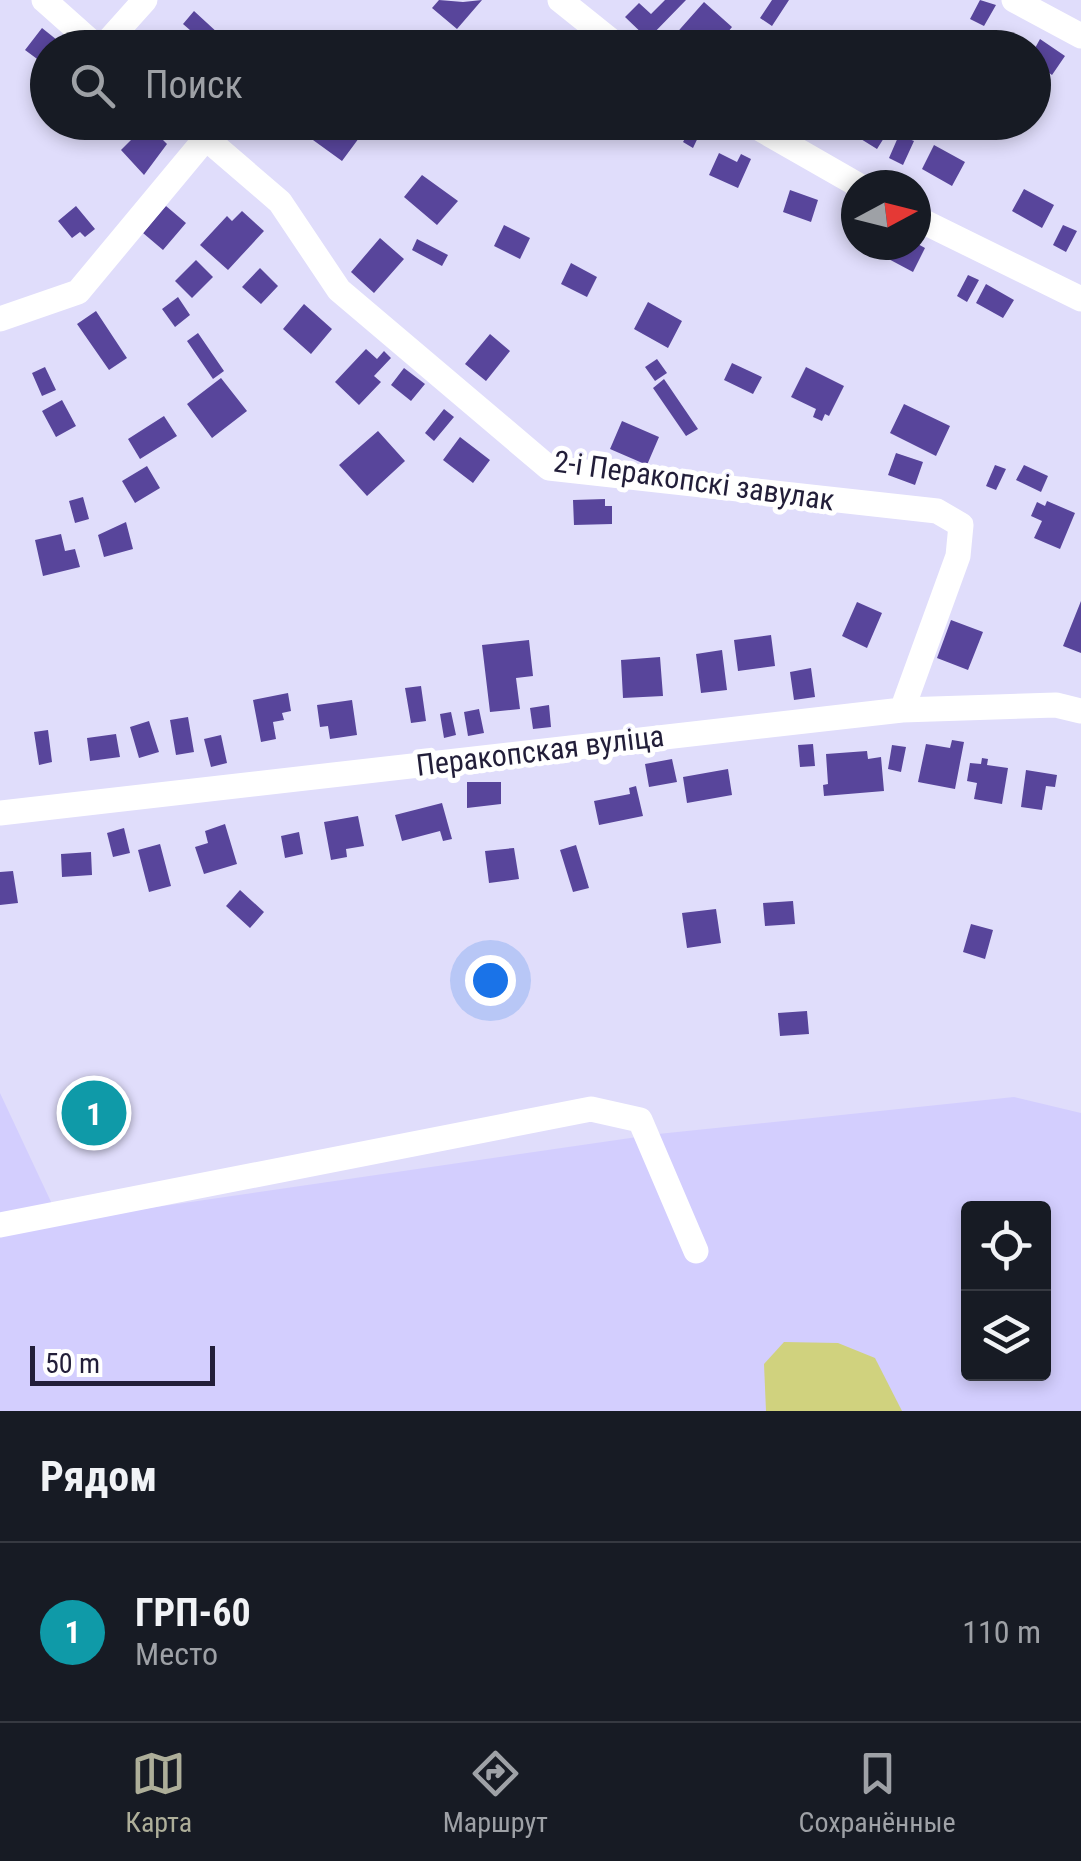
<!DOCTYPE html>
<html lang="ru">
<meta charset="utf-8">
<style>
:root{--surface:#171b24;--page:#20242c;--text:#f1f3f6;--muted:#9ea1a6;--line:#363941;--accent:#adae99}
body{margin:0;font-family:"Roboto Condensed",sans-serif;background:var(--page);color:var(--text)}
.controls{position:absolute;right:30px;bottom:30px;display:grid;overflow:hidden;border-radius:10px;box-shadow:0 5px 15px #0003}
.controls button{width:90px;height:90px;display:grid;place-items:center;padding:0;border:0;border-bottom:2px solid var(--line);background:var(--surface);color:var(--text);font:50px sans-serif}
.compass{position:absolute;left:841px;top:170px;width:90px;height:90px;border-radius:50%;background:var(--surface);box-shadow:0 5px 15px #0003;rotate:83deg}
.scale{position:absolute;left:30px;bottom:25px;width:185px;box-sizing:border-box;padding-left:10px;border:5px solid #221e39;border-top:0;font-size:28px;line-height:35px;white-space:nowrap;color:#221e39;-webkit-text-stroke:8px #fff;paint-order:stroke}
.you{position:absolute;left:490px;top:980px;width:35px;height:35px;margin:-25px;border:8px solid #fff;border-radius:50%;background:#1a73e8;box-shadow:0 0 0 15px #1a73e833}
.badge{display:grid;place-items:center;width:65px;height:65px;border-radius:50%;background:var(--accent);color:#fff;font-size:32px;font-weight:700}
.pin{position:absolute;translate:-50% -50%;border:5px solid #fff;box-shadow:0 2px 10px #0006}
.list{margin:0;padding:0;list-style:none}
h2{display:flex;justify-content:space-between;align-items:center;height:130px;margin:0;padding:0 40px;font-size:42px}
h2 small{font-size:32px;font-weight:400;color:var(--muted)}
.list li{display:grid;grid-template-columns:65px 1fr auto;gap:30px;align-items:center;box-sizing:border-box;height:180px;padding:0 40px;border-top:2px solid var(--line)}
.list b{display:block;font-size:38px;white-space:nowrap}
.list p{margin:0;font-size:32px;white-space:nowrap;color:var(--muted)}
.list em{font-size:32px;font-style:normal;color:var(--muted)}
.icon{flex:none;width:55px;height:55px;fill:none;stroke:currentColor;stroke-width:2;stroke-linecap:round;stroke-linejoin:round}
.map{position:relative;flex:none;width:1081px;height:1411px;overflow:hidden}
.search{position:absolute;background:var(--surface);box-shadow:0 5px 15px #0003;left:30px;right:30px;top:30px;height:110px;display:flex;align-items:center;gap:25px;box-sizing:border-box;padding:0 35px;border-radius:55px;color:var(--muted);font-size:38px}
.sheet{height:310px;background:var(--surface)}
nav{display:flex;justify-content:space-around;align-items:center;box-sizing:border-box;height:140px;border-top:2px solid var(--line);background:var(--surface);font-size:28px;color:var(--muted)}
nav a{display:grid;justify-items:center;gap:5px}
nav .on{color:var(--accent)}
.map>svg:first-child{display:block}
</style>
<div class="map">
<svg width="1081" height="1411" viewBox="0 0 1081 1411">
<rect width="100%" height="100%" fill="#e0ddfb"/>
<path fill="#d3cefe" fill-rule="evenodd" d="M0 1093 60 1221 658 1134 1014 1097 1081 1113V1411H0ZM968 1208H1044V1374H968Z"/>
<path fill="#d0d27e" d="M784 1342 838 1343 875 1358 902 1411H766L764 1364Z"/>
<path fill="#58459b" d="M439 0 463 2 482 0 457 29 432 8Z
M665 0H686L648 39 625 17 639 3 651 14Z
M772 0H789L772 26 760 18Z
M980 0 996 5 984 26 970 19Z
M704 2 732 27 724 37 732 44 729 48H685L673 37Z
M194 11 219 34 207 48 192 44 198 37 183 24Z
M42 28 67 48H48V67L25 50Z
M1040 39 1065 56 1052 75 1034 62V50Z
M326 122H338L359 138 342 161 313 140Z
M628 122H665L655 139Z
M694 122 703 127 693 148 683 142Z
M853 122H878L889 130 877 149 848 131Z
M147 124 167 144 144 175 121 150Z
M899 135 914 141 903 165 889 158Z
M934 145 965 162 952 186 922 169Z
M719 153 737 162 741 154 751 159 738 188 709 175Z
M422 175 458 201 437 225 404 197Z
M1024 189 1054 205 1042 228 1012 211Z
M790 190 818 200 811 222 783 212Z
M76 206 95 229 85 237 80 232 72 238 58 221Z
M166 206 186 223 163 250 143 233Z
M242 211 264 231 228 270 200 245 227 216 232 221Z
M504 225 530 238 520 259 494 246Z
M1063 225 1077 231 1066 252 1053 245Z
M380 238 404 259 374 293 351 272Z
M417 239 448 255 442 266 412 250Z
M916 243 925 248 913 272 883 256 889 245Z
M196 260 213 277 192 298 175 281Z
M571 263 597 277 587 297 561 284Z
M260 268 278 286 261 304 242 287Z
M968 275 979 280 967 302 957 296Z
M986 284 1014 300 1003 318 976 303Z
M178 297 190 315 175 327 162 309Z
M648 302 682 321 668 348 634 329Z
M304 304 332 329 311 354 283 329Z
M96 311 127 358 109 370 77 324Z
M198 333 224 371 213 379 187 341Z
M490 334 510 351 486 381 465 364Z
M366 349 377 359 384 351 391 358 374 376 381 382 359 405 335 382Z
M657 359 667 373 655 381 645 367Z
M732 363 762 377 753 394 724 380Z
M45 367 56 390 42 396 32 373Z
M806 367 844 386 829 416 825 414 822 421 813 417 816 409 791 397Z
M404 368 425 384 411 401 391 385Z
M221 378 247 411 212 438 187 404Z
M664 379 698 429 686 436 653 388Z
M62 400 76 426 56 437 42 411Z
M904 404 950 426 936 456 890 433Z
M444 409 454 417 434 441 425 433Z
M164 416 177 436 140 459 128 439Z
M622 421 659 437 647 465 610 449Z
M378 431 405 461 367 496 339 465Z
M460 437 490 460 473 483 443 460Z
M896 453 923 462 915 485 888 475Z
M995 465 1006 469 996 490 986 486Z
M1024 465 1048 476 1041 492 1016 480Z
M147 466 160 488 135 503 122 481Z
M83 497 89 519 75 523 69 501Z
M605 499V506H612V524L574 525 573 500Z
M1047 501 1075 513 1060 549 1034 538 1042 521 1031 516 1037 502 1045 506Z
M126 522 133 549 104 557 98 535Z
M61 534 65 551 75 549 80 567 43 576 35 540Z
M1081 601V653L1063 646Z
M857 602 882 613 867 648 842 636Z
M951 620 983 632 968 670 937 658Z
M771 635 775 666 738 671 734 640Z
M529 640 533 676 516 678 520 709 490 712 482 645Z
M722 650 727 690 701 693 696 654Z
M660 657 663 696 623 698 621 660Z
M811 668 815 697 794 700 790 672Z
M421 686 426 721 411 723 405 688Z
M288 693 291 711 282 713 284 720 273 722 276 739 261 742 253 700Z
M352 700 357 735 330 739 328 726 320 727 317 705Z
M549 705 551 727 533 729 530 708Z
M479 709 484 733 468 736 464 712Z
M451 712 456 735 444 738 440 714Z
M188 717 194 752 176 755 170 720Z
M149 721 159 752 139 758 130 727Z
M48 730 52 762 39 765 34 732Z
M116 734 120 757 90 761 87 738Z
M221 735 227 763 211 767 204 739Z
M952 740 964 742 955 789 918 782 926 744 950 748Z
M813 744 815 766 800 767 798 745Z
M892 745 906 747 901 772 888 769Z
M867 751 868 759 881 757 884 791 824 796 823 785 828 784 826 754Z
M982 758 988 759 987 765 1008 768 1002 804 974 799 977 783 967 781 970 763 981 764Z
M672 759 677 782 649 787 645 764Z
M728 769 732 795 687 803 683 777Z
M1026 770 1057 775 1055 787 1046 786 1042 810 1021 807Z
M467 782H501V804L467 808Z
M636 786 643 816 599 825 594 801 630 794 629 788Z
M442 803 452 839 443 841 440 831 402 841 395 815Z
M358 816 364 846 346 849 347 857 331 860 324 822Z
M225 824 237 864 204 874 195 847 208 843 205 831Z
M124 828 130 853 113 857 107 833Z
M299 832 303 854 285 858 281 836Z
M160 844 171 886 149 892 138 850Z
M576 845 589 888 573 892 560 850Z
M514 848 519 879 489 883 485 851Z
M91 852 92 875 62 877 61 854Z
M13 871 18 903 0 905V872Z
M240 890 264 912 250 928 226 906Z
M793 901 795 924 765 926 763 903Z
M716 909 721 943 687 948 682 913Z
M971 924 993 930 985 959 963 952Z
M807 1011 809 1034 780 1036 778 1013Z
M104 1102 106 1122 84 1124 81 1104Z"/>
<g fill="none" stroke-linecap="round" stroke-linejoin="round">
<path stroke="#fff" stroke-width="25" d="M44 0 98 48
M560 0 620 48
M1014 0 1081 36
M102 48 145 0
M187 122 280 202 339 290 549 468 937 511 961 525 958 556 902 710
M748 122 858 185
M916 218 1081 299
M0 319 78 292 206 138
M0 813 902 710 1056 705 1081 711
M0 1225 591 1109 640 1120 696 1251"/>
</g>
<g text-anchor="middle" stroke-width="10" stroke-linejoin="round" paint-order="stroke">
<g font-size="30" fill="#221e39" stroke="#fff">
<text transform="translate(694 481) rotate(8)" y="10">2-і Перакопскі завулак</text>
<text transform="translate(540 751) rotate(-7)" y="10">Перакопская вуліца</text>
</g>
</g>
</svg>
<div class="controls">
<button><svg class="icon" aria-label="locate" viewBox="0 0 24 24"><circle cx="12" cy="12" r="6"/><path d="M12 2v4M12 18v4M2 12h4M18 12h4"/></svg></button>
<button><svg class="icon" aria-label="layers" viewBox="0 0 24 24"><path d="M12 4l9 5-9 5-9-5zM3 14l9 5 9-5"/></svg></button>
</div>
<svg class="compass" viewBox="-18 -18 36 36"><path d="M0-13l5 13h-10z" fill="#e53935"/><path d="M0 13l5-13h-10z" fill="#9ea1a6"/></svg>
<div class="scale">50 m</div>
<div class="you"></div>
<div class="pin badge" style="left:94px;top:1113px;background:#0f9aa8">1</div>
<div class="search"><svg class="icon" aria-label="search" viewBox="0 0 24 24"><circle cx="10" cy="10" r="6"/><path d="M15 15l6 6"/></svg>Поиск</div>
</div>
<section class="sheet">
<h2>Рядом<small></small></h2>
<ul class="list">
<li><span class="badge" style="background:#0f9aa8">1</span><div><b>ГРП-60</b><p>Место</p></div><em>110 m</em></li>
</ul>
</section>
<nav>
<a class="on"><svg class="icon" aria-label="map" viewBox="0 0 24 24"><path d="M3 6l6-2 6 2 6-2v14l-6 2-6-2-6 2zM9 4v14M15 6v14"/></svg>Карта</a>
<a><svg class="icon" aria-label="directions" viewBox="0 0 24 24"><path d="M12 3l9 9-9 9-9-9zM9 14v-3h6M13 9l2 2-2 2"/></svg>Маршрут</a>
<a><svg class="icon" aria-label="saved" viewBox="0 0 24 24"><path d="M7 4h10v16l-5-4-5 4z"/></svg>Сохранённые</a>
</nav>
